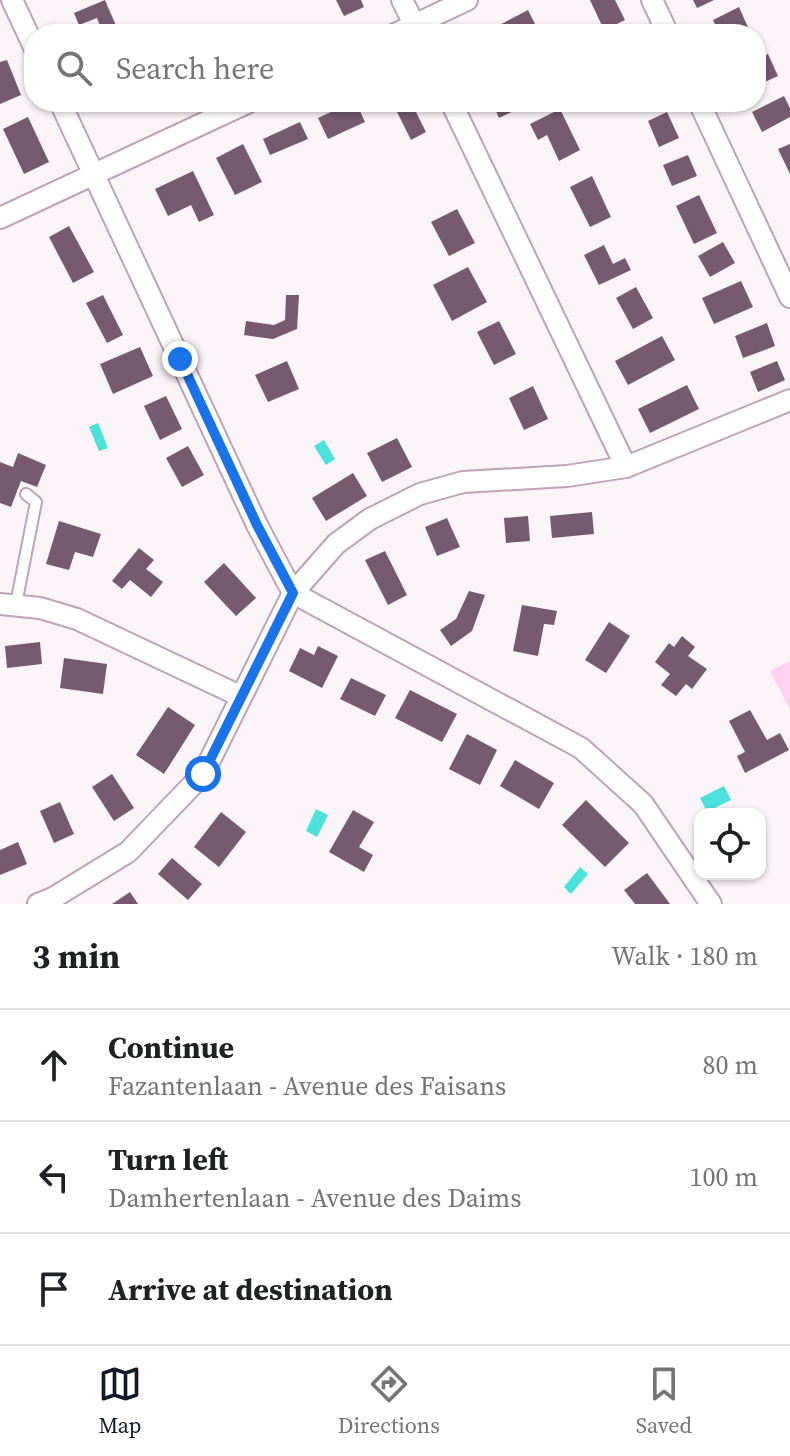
<!DOCTYPE html>
<meta charset="utf-8">
<style>
:root{--surface:#fff;--page:#f2f2f2;--text:#202124;--muted:#757577;--line:#e0e0e0;--accent:#111827}
body{margin:0;font-family:"Source Serif 4",serif;background:var(--page);color:var(--text)}
.controls{position:absolute;right:24px;bottom:24px;display:grid;overflow:hidden;border-radius:16px;box-shadow:0 2px 6px #0004}
.controls button{width:72px;height:72px;display:grid;place-items:center;padding:0;border:0;border-bottom:2px solid var(--line);background:var(--surface);color:var(--text);font:40px sans-serif}
.stop{position:absolute;width:24px;height:24px;margin:-18px;border:6px solid #1a73e8;border-radius:50%;background:#fff}
.stop.end{background:#1a73e8;border-color:#fff;box-shadow:0 2px 8px #0008}
.list{margin:0;padding:0;list-style:none}
h2{display:flex;justify-content:space-between;align-items:center;height:104px;margin:0;padding:0 32px;font-size:34px}
h2 small{font-size:26px;font-weight:400;color:var(--muted)}
.list li{display:grid;grid-template-columns:52px 1fr auto;gap:24px;align-items:center;box-sizing:border-box;height:112px;padding:0 32px;border-top:2px solid var(--line)}
.list b{display:block;font-size:30px;white-space:nowrap}
.list p{margin:0;font-size:26px;white-space:nowrap;color:var(--muted)}
.list em{font-size:26px;font-style:normal;color:var(--muted)}
.icon{flex:none;width:44px;height:44px;fill:none;stroke:currentColor;stroke-width:2;stroke-linecap:round;stroke-linejoin:round}
.map{position:relative;flex:none;width:790px;height:904px;overflow:hidden}
.search{position:absolute;background:var(--surface);box-shadow:0 2px 6px #0004;left:24px;right:24px;top:24px;height:88px;display:flex;align-items:center;gap:20px;box-sizing:border-box;padding:0 28px;border-radius:32px;color:var(--muted);font-size:30px}
.sheet{height:440px;background:var(--surface)}
nav{display:flex;justify-content:space-around;align-items:center;box-sizing:border-box;height:112px;border-top:2px solid var(--line);background:var(--surface);font-size:22px;color:var(--muted)}
nav a{display:grid;justify-items:center;gap:4px}
nav .on{color:var(--accent)}
.map>svg:first-child{display:block}
</style>
<div class="map">
<svg width="790" height="904" viewBox="0 0 790 904">
<rect width="100%" height="100%" fill="#fbf4f9"/>
<path fill="#ffd1f4" d="M790 661V709L770 671Z"/>
<path fill="#4be2db" d="M98 423 108 448 99 451 89 427Z
M324 440 335 459 326 465 314 446Z
M724 786 731 800 707 812 700 798Z
M316 809 328 815 317 837 306 831Z
M580 867 588 874 571 894 564 887Z"/>
<path fill="#765a70" d="M105 0 117 28 103 34 97 18 79 25 74 13Z
M336 0H361L364 7 344 16Z
M590 0H615L625 20 604 30Z
M693 0H714L697 8Z
M739 7 751 34H720L713 20Z
M528 10 540 34H489L488 31Z
M768 54 778 76 756 86V59Z
M7 60 21 95 0 104V62Z
M784 96 790 108V117L762 132 752 112Z
M352 102H356L365 122 328 139 318 118Z
M392 102H411L426 132 411 140Z
M492 102H533L499 118Z
M560 109 580 150 559 161 547 135 538 140 530 124Z
M667 112 679 138 659 147 648 121Z
M28 117 49 162 24 174 3 129Z
M300 122 308 139 270 155 263 139Z
M243 144 262 182 235 195 216 158Z
M790 144V174L778 149Z
M688 155 697 176 672 186 663 165Z
M193 171 214 215 199 222 191 205 168 216 155 189Z
M592 176 611 217 590 227 570 187Z
M699 195 717 233 694 244 676 206Z
M457 209 475 243 449 256 431 222Z
M69 226 94 272 73 283 49 237Z
M723 242 735 263 710 277 698 256Z
M604 245 613 264 625 258 631 270 599 285 584 255Z
M468 267 487 302 452 321 433 285Z
M741 281 753 307 714 324 702 298Z
M636 287 653 318 633 329 616 298Z
M103 295 123 335 107 343 86 303Z
M286 295H299L297 329 273 339 244 335 246 321 274 325 285 320Z
M499 321 516 354 494 365 477 332Z
M767 323 775 346 743 358 735 336Z
M662 336 675 360 628 385 615 361Z
M140 347 153 376 113 394 100 364Z
M287 361 299 389 268 402 255 375Z
M777 361 785 380 758 392 750 372Z
M687 385 699 409 650 433 638 409Z
M533 386 548 419 524 430 509 398Z
M166 396 182 429 160 440 144 406Z
M397 438 412 467 382 482 367 453Z
M188 446 204 475 182 487 166 458Z
M18 453 46 465 37 487 21 481 11 507 0 503V462L13 467Z
M353 473 367 496 326 521 312 498Z
M592 512 594 534 552 538 550 516Z
M528 516 530 541 506 543 504 518Z
M447 518 460 547 437 556 425 527Z
M59 521 101 534 93 557 75 552 69 570 46 564Z
M139 548 154 560 146 569 163 582 151 597 130 580 122 589 112 581Z
M385 551 407 595 388 605 365 560Z
M224 563 256 598 236 616 204 582Z
M469 591 485 595 472 631 451 646 440 630 456 619Z
M522 605 557 611 554 625 544 624 538 656 513 651Z
M609 622 630 636 606 673 585 660Z
M682 636 695 647 688 656 707 669 692 689 686 684 676 696 661 685 670 674 655 662 669 643 674 647Z
M40 642 42 664 7 668 5 646Z
M318 646 338 656 322 688 289 671 300 648 314 655Z
M64 658 107 664 103 694 60 688Z
M351 678 386 695 375 716 340 699Z
M410 690 457 714 442 742 395 718Z
M168 707 195 725 164 774 136 755Z
M750 710 767 740 780 733 789 750 745 773 737 756 745 752 729 721Z
M467 734 497 750 480 785 449 769Z
M515 760 554 783 539 809 500 786Z
M112 774 134 808 114 821 92 787Z
M586 800 629 843 605 867 562 825Z
M60 802 74 834 54 843 40 811Z
M353 810 374 822 359 847 373 855 364 872 329 852Z
M221 812 246 832 219 867 194 847Z
M18 842 27 864 0 875V850Z
M172 858 202 884 188 900 158 874Z
M647 873 670 904H635L624 890Z
M130 892 138 904H112Z"/>
<g fill="none" stroke-linecap="round" stroke-linejoin="round">
<defs>
<path id="service" d="M16 604 36 502 26 494"/>
<path id="minor" d="M12 0 34 47
M402 0 419 34
M652 0 668 34
M395 34 467 0
M60 102 257 525 293 593
M451 102 626 467
M699 102 790 297
M0 218 249 102
M293 593 581 748 643 804 711 904
M0 604 40 608 77 619 240 696
M38 904 53 898 128 852 203 774 293 593 336 544 370 519 420 494 463 482 567 476 626 467 790 400"/>
</defs>
<use href="#service" stroke="#c0a2b9" stroke-width="14"/>
<use href="#minor" stroke="#c0a2b9" stroke-width="24"/>
<use href="#service" stroke="#fff" stroke-width="10"/>
<use href="#minor" stroke="#fff" stroke-width="20"/>
</g>
<g fill="none" stroke-linecap="round" stroke-linejoin="round">
<path stroke="#1a73e8" stroke-width="10" d="M180 359 257 525 293 593 203 774"/>
</g>
</svg>
<div class="controls">
<button><svg class="icon" aria-label="locate" viewBox="0 0 24 24"><circle cx="12" cy="12" r="6"/><path d="M12 2v4M12 18v4M2 12h4M18 12h4"/></svg></button>
</div>
<div class="stop" style="left:203px;top:774px"></div>
<div class="stop end" style="left:180px;top:359px"></div>
<div class="search"><svg class="icon" aria-label="search" viewBox="0 0 24 24"><circle cx="10" cy="10" r="6"/><path d="M15 15l6 6"/></svg>Search here</div>
</div>
<section class="sheet">
<h2>3 min<small>Walk · 180 m</small></h2>
<ul class="list">
<li><svg class="icon" aria-label="ahead" viewBox="0 0 24 24"><path d="M12 20V5M6 11l6-6 6 6"/></svg><div><b>Continue</b><p>Fazantenlaan - Avenue des Faisans</p></div><em>80 m</em></li>
<li><svg class="icon" aria-label="left" viewBox="0 0 24 24"><path d="M17 20v-9H6M10 6l-5 5 5 5"/></svg><div><b>Turn left</b><p>Damhertenlaan - Avenue des Daims</p></div><em>100 m</em></li>
<li><svg class="icon" aria-label="arrive" viewBox="0 0 24 24"><path d="M6 21V4h12l-3 4 3 4H6"/></svg><div><b>Arrive at destination</b></div></li>
</ul>
</section>
<nav>
<a class="on"><svg class="icon" aria-label="map" viewBox="0 0 24 24"><path d="M3 6l6-2 6 2 6-2v14l-6 2-6-2-6 2zM9 4v14M15 6v14"/></svg>Map</a>
<a><svg class="icon" aria-label="directions" viewBox="0 0 24 24"><path d="M12 3l9 9-9 9-9-9zM9 14v-3h6M13 9l2 2-2 2"/></svg>Directions</a>
<a><svg class="icon" aria-label="saved" viewBox="0 0 24 24"><path d="M7 4h10v16l-5-4-5 4z"/></svg>Saved</a>
</nav>
